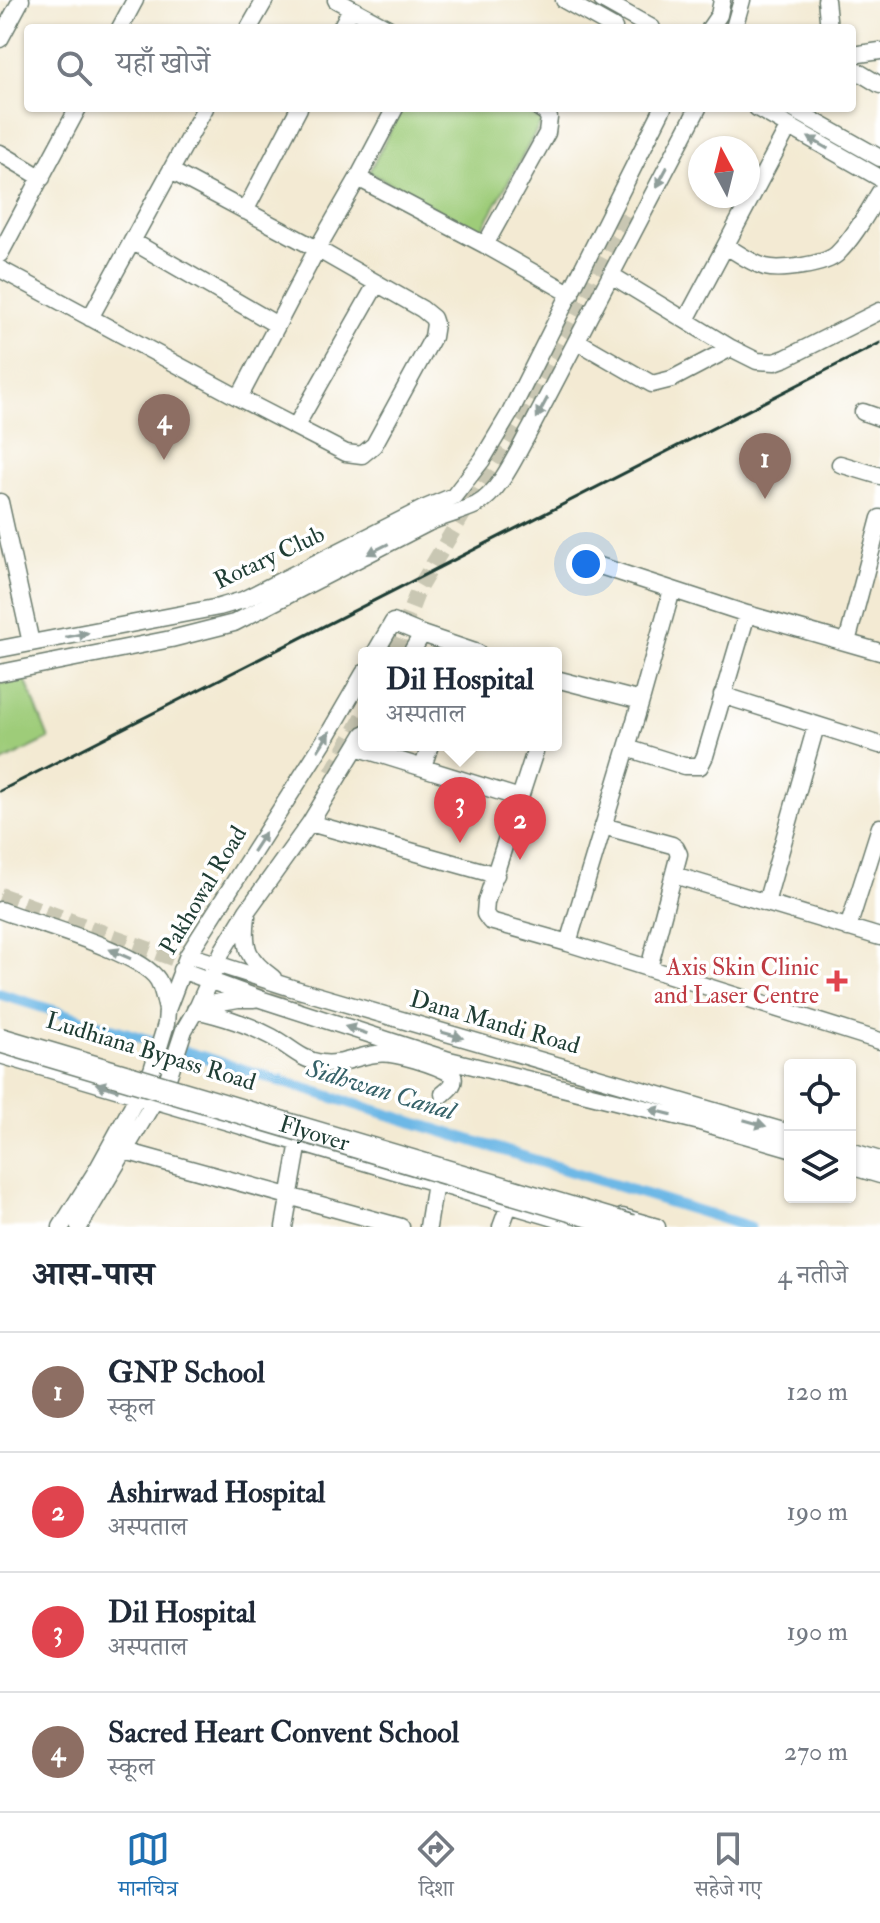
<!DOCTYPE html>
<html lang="hi">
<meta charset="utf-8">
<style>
:root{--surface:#fff;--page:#f6f6f7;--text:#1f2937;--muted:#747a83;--line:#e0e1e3;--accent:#1f6fb2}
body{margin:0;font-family:"IM FELL Double Pica","Noto Serif Devanagari",serif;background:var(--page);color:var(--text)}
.controls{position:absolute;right:24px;bottom:24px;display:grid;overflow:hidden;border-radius:8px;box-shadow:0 2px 6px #0004}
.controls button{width:72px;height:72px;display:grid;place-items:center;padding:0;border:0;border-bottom:2px solid var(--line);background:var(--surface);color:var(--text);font:40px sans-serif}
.compass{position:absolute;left:688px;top:136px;width:72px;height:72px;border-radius:50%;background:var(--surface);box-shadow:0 2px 6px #0004;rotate:353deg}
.you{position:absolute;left:586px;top:564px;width:28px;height:28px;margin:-20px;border:6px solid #fff;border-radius:50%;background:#1a73e8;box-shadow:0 0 0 12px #1a73e833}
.badge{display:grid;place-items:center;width:52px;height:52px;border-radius:50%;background:var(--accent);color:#fff;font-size:26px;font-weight:700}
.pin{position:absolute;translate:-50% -66px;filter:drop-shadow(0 2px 4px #0008)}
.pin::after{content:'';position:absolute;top:42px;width:28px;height:24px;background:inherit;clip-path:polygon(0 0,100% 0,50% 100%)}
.popup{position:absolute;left:358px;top:647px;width:204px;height:104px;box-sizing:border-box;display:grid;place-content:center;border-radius:8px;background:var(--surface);filter:drop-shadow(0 2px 6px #0005);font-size:26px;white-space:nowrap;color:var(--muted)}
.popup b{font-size:30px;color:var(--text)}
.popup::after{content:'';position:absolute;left:50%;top:100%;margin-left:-16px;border:16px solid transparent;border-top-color:var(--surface)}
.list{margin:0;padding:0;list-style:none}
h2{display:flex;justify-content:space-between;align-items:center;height:104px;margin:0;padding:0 32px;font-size:34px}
h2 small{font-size:26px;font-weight:400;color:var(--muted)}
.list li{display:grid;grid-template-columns:52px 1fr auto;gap:24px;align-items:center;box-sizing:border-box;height:120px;padding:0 32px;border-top:2px solid var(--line)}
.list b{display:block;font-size:30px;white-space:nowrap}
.list p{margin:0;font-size:26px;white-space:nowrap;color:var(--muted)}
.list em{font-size:26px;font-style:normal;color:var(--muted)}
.icon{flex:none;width:44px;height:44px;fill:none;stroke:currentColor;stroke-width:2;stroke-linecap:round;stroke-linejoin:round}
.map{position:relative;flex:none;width:880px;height:1227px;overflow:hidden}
.search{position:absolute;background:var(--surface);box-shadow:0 2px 6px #0004;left:24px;right:24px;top:24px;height:88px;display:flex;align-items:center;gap:20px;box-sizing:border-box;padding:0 28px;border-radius:8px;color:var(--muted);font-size:30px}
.sheet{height:584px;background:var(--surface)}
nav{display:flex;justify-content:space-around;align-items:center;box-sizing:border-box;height:112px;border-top:2px solid var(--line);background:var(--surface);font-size:22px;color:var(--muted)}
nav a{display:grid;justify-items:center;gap:4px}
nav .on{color:var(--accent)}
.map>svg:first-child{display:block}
</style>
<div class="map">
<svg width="880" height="1227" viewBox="0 0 880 1227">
<rect width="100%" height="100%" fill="#fff"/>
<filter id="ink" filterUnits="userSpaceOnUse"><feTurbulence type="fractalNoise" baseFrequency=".0125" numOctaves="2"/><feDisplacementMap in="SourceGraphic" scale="16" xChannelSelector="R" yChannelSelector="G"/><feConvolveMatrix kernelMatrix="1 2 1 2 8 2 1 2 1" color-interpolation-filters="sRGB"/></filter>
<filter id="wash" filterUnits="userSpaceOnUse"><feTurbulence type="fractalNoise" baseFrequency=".006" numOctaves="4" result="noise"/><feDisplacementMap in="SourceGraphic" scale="32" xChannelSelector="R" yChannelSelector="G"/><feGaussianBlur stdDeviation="1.8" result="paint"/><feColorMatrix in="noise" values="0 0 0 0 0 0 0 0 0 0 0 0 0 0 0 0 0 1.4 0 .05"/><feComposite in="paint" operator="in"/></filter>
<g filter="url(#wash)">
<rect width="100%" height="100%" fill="#f3ead3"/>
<path fill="#9ecc79" stroke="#5e8456" stroke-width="2" d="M402 108H519L542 121 480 233 369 172Z
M25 679 49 739 0 763V683Z"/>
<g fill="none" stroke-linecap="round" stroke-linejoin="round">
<path stroke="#6db8e6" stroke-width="11" d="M0 994 750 1227"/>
</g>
</g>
<g filter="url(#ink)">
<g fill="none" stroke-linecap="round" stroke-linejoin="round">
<path stroke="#c9c7b3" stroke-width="16" stroke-dasharray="16 8" stroke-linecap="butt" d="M394 653 419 588 532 398 627 212
M332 773 364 715
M0 895 216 974 301 999"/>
<defs>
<path id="minor" d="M336 0 388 28
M564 0 614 28
M602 0 652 28
M826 0 829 28
M120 28 135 0
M249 28 265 0
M341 28 351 9
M710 28 719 15 722 0
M734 28 742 0
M0 39 21 0
M852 55 880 51
M852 68 880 85
M395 108 358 178 485 245 547 133 549 118 545 112 539 108
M757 108 880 178
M791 108 880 158
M0 153 42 178
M171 171 317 249 422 309 433 318 435 324 433 337 374 445 362 455 346 453 239 398
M245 211 299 108
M132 241 277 325
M485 245 571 294
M726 246C738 253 751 263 765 267 780 271 825 265 837 254 855 236 867 213 880 192
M0 254 78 108
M0 269 239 398 317 249 358 178
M611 275 731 348 757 361 775 362 786 358 880 311
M90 318 205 108
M686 320 789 126
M577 341 652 384 672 379 731 348
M863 412 880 418
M296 426 377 283
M840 464 880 476
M0 502 31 643
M600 566 747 614 880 652
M847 642 880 518
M0 649 219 607 243 600 423 509 454 496 482 460 510 413 663 108
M375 653 393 622 422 634 478 653
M411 653 422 634
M0 673 171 639 234 623 428 523C443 516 461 512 476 505 500 493 518 451 531 428L698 108
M556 679 641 701
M722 695 880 745
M537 745 486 902 485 914 490 921 568 943 880 1041
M356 747 520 798
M627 748 684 766H700L705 756 747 614
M423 767 430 745
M310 823 496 875
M603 826 672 845 676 848 679 854 649 968
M674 875 880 937
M766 903 816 726
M0 910C34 923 141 952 158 980 163 989 165 1001 167 1010
M247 916C243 948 247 959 273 978
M848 928 880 827
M568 943 641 701 672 590
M188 955 292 988 790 1133
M181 970 260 999 449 1060 700 1122 790 1148
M198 1006 238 999H254
M195 1010C222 1016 248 1024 272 1037 289 1046 301 1060 321 1063 341 1066 356 1056 376 1054 394 1051 437 1065 453 1075 456 1084 449 1089 443 1094
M0 1055 585 1227
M125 1151 401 1227
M850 1151 880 1160
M850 1166 880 1175
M622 1217 657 1227
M61 1227 97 1170 152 1070 166 1024 167 1010 188 955 328 735 364 673
M79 1227 168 1078 184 1030 198 1006 223 950 247 911 310 823 364 734
M284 1227 299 1142
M428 1227 435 1183
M501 1227 509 1205"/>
</defs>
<use href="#minor" stroke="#697a6c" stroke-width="19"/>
<use href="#minor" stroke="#fff" stroke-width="16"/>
<path stroke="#1f3d34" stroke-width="3" d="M0 791 880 343"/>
<defs>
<g id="highway-bridge">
<path id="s1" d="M0 1040 631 1227"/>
</g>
</defs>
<use href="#highway-bridge" stroke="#697a6c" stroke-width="27" stroke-linecap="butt"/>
<use href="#highway-bridge" stroke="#fff" stroke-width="24"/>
</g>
<defs><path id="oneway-solid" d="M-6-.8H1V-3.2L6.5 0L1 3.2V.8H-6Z" transform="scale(2)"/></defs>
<g fill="#8f9e9a">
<use href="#oneway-solid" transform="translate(818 143) rotate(-150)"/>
<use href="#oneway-solid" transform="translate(662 177) rotate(118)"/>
<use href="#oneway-solid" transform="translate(542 408) rotate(118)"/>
<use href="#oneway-solid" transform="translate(378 549) rotate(153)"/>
<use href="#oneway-solid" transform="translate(77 635) rotate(-11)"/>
<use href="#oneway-solid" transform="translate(324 741) rotate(-58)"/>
<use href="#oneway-solid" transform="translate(259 842) rotate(-57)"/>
<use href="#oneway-solid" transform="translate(120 954) rotate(-156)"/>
<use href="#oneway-solid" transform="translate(356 1030) rotate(-162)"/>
<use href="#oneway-solid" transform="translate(452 1035) rotate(16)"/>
<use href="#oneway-solid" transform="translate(107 1087) rotate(-163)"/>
<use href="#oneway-solid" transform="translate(661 1112) rotate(-166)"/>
<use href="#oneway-solid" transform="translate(755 1123) rotate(16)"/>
</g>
</g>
<path fill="#e0444e" stroke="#fff" stroke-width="3" d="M833 969h8v8h8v8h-8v8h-8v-8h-8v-8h8z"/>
<g text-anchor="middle" stroke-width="7" stroke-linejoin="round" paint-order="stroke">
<g font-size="24" fill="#1f3d34" stroke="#fff">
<text transform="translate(269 557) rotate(-25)" y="8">Rotary Club</text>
<text transform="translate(203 890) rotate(-59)" y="8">Pakhowal Road</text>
<text transform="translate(495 1022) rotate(16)" y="8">Dana Mandi Road</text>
<text transform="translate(151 1051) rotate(17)" y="8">Ludhiana Bypass Road</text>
<text dy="8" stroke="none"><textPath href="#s1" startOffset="328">Flyover</textPath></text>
</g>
<g font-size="24" fill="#be3a42" stroke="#fff" text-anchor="end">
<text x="819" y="975">Axis Skin Clinic<tspan x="819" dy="28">and Laser Centre</tspan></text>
</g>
<g font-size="26" font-style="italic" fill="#366269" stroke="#fff">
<text transform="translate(381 1089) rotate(17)" y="9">Sidhwan Canal</text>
</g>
</g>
</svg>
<div class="controls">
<button><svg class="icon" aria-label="locate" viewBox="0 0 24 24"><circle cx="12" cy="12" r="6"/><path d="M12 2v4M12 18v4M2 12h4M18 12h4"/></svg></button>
<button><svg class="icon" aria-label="layers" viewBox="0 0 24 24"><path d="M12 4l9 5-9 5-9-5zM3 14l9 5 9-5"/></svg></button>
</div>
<svg class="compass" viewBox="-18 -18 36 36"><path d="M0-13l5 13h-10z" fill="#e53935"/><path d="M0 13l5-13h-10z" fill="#747a83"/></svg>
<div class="you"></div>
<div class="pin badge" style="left:765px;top:499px;background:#8d6e63">1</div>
<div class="pin badge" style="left:520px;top:860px;background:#e0444e">2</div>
<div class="pin badge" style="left:460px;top:843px;background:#e0444e">3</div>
<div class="popup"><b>Dil Hospital</b>अस्पताल</div>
<div class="pin badge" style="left:164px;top:460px;background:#8d6e63">4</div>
<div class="search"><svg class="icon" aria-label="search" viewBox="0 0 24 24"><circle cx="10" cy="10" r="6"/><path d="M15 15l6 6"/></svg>यहाँ खोजें</div>
</div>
<section class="sheet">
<h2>आस-पास<small>4 नतीजे</small></h2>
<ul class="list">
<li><span class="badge" style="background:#8d6e63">1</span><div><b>GNP School</b><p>स्कूल</p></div><em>120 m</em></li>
<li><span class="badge" style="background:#e0444e">2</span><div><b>Ashirwad Hospital</b><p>अस्पताल</p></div><em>190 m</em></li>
<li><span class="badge" style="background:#e0444e">3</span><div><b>Dil Hospital</b><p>अस्पताल</p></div><em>190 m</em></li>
<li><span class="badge" style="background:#8d6e63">4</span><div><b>Sacred Heart Convent School</b><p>स्कूल</p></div><em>270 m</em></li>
</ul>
</section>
<nav>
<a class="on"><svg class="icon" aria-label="map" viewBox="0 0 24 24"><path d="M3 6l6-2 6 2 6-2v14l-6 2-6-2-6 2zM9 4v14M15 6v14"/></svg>मानचित्र</a>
<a><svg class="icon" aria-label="directions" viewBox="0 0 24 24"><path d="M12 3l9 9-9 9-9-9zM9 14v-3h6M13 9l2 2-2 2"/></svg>दिशा</a>
<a><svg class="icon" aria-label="saved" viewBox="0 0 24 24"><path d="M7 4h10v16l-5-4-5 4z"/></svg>सहेजे गए</a>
</nav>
